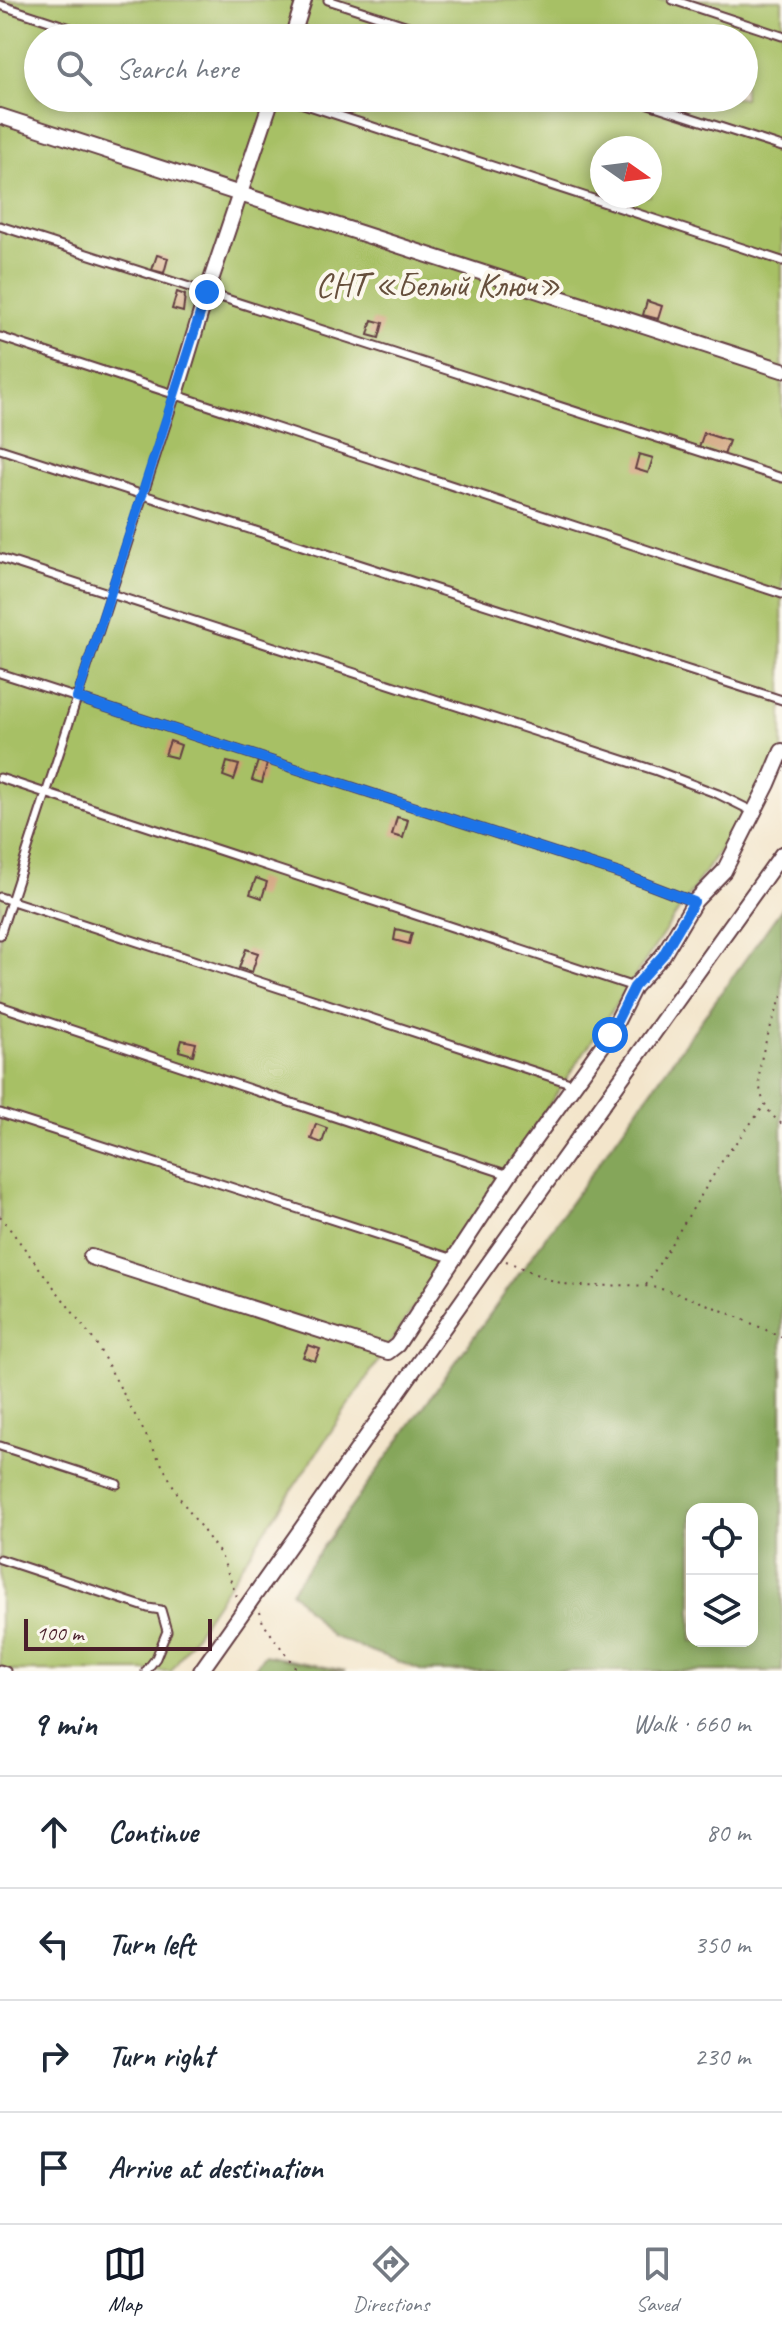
<!DOCTYPE html>
<meta charset="utf-8">
<style>
:root{--surface:#fff;--page:#f6f6f7;--text:#1f2937;--muted:#747a83;--line:#e0e1e3;--accent:#111827}
body{margin:0;font-family:Caveat,sans-serif;background:var(--page);color:var(--text)}
.controls{position:absolute;right:24px;bottom:24px;display:grid;overflow:hidden;border-radius:16px;box-shadow:0 4px 12px #0003}
.controls button{width:72px;height:72px;display:grid;place-items:center;padding:0;border:0;border-bottom:2px solid var(--line);background:var(--surface);color:var(--text);font:40px sans-serif}
.compass{position:absolute;left:590px;top:136px;width:72px;height:72px;border-radius:50%;background:var(--surface);box-shadow:0 4px 12px #0003;rotate:104deg}
.scale{position:absolute;left:24px;bottom:20px;width:188px;box-sizing:border-box;padding-left:8px;border:4px solid #4a1f2b;border-top:0;font-size:22px;line-height:28px;white-space:nowrap;color:#4a1f2b;-webkit-text-stroke:6px #fbf7ec;paint-order:stroke}
.stop{position:absolute;width:24px;height:24px;margin:-18px;border:6px solid #1a73e8;border-radius:50%;background:#fff}
.stop.end{background:#1a73e8;border-color:#fff;box-shadow:0 2px 8px #0008}
.list{margin:0;padding:0;list-style:none}
h2{display:flex;justify-content:space-between;align-items:center;height:104px;margin:0;padding:0 32px;font-size:34px}
h2 small{font-size:26px;font-weight:400;color:var(--muted)}
.list li{display:grid;grid-template-columns:52px 1fr auto;gap:24px;align-items:center;box-sizing:border-box;height:112px;padding:0 32px;border-top:2px solid var(--line)}
.list b{display:block;font-size:30px;white-space:nowrap}
.list em{font-size:26px;font-style:normal;color:var(--muted)}
.icon{flex:none;width:44px;height:44px;fill:none;stroke:currentColor;stroke-width:2;stroke-linecap:round;stroke-linejoin:round}
.map{position:relative;flex:none;width:782px;height:1671px;overflow:hidden}
.search{position:absolute;background:var(--surface);box-shadow:0 4px 12px #0003;left:24px;right:24px;top:24px;height:88px;display:flex;align-items:center;gap:20px;box-sizing:border-box;padding:0 28px;border-radius:44px;color:var(--muted);font-size:30px}
.sheet{height:552px;background:var(--surface)}
nav{display:flex;justify-content:space-around;align-items:center;box-sizing:border-box;height:112px;border-top:2px solid var(--line);background:var(--surface);font-size:22px;color:var(--muted)}
nav a{display:grid;justify-items:center;gap:4px}
nav .on{color:var(--accent)}
.map>svg:first-child{display:block}
</style>
<div class="map">
<svg width="782" height="1671" viewBox="0 0 782 1671">
<rect width="100%" height="100%" fill="#fbf7ec"/>
<filter id="ink" filterUnits="userSpaceOnUse"><feTurbulence type="fractalNoise" baseFrequency=".0125" numOctaves="2"/><feDisplacementMap in="SourceGraphic" scale="16" xChannelSelector="R" yChannelSelector="G"/><feConvolveMatrix kernelMatrix="1 2 1 2 8 2 1 2 1" color-interpolation-filters="sRGB"/></filter>
<filter id="wash" filterUnits="userSpaceOnUse"><feTurbulence type="fractalNoise" baseFrequency=".006" numOctaves="4" result="noise"/><feDisplacementMap in="SourceGraphic" scale="32" xChannelSelector="R" yChannelSelector="G"/><feGaussianBlur stdDeviation="1.8" result="paint"/><feColorMatrix in="noise" values="0 0 0 0 0 0 0 0 0 0 0 0 0 0 0 0 0 1.4 0 .05"/><feComposite in="paint" operator="in"/></filter>
<g filter="url(#wash)">
<rect width="100%" height="100%" fill="#f3e5cb"/>
<path fill="#a7c065" stroke="#787048" stroke-width="2" fill-rule="evenodd" d="M0 0H782V756L171 1671H0ZM38 38H744V98H38ZM602 148H650V196H602Z"/>
<path fill="#85a65a" stroke="#686242" stroke-width="2" fill-rule="evenodd" d="M782 908V1671H423L331 1636 291 1591ZM692 1509H752V1641H692Z
M264 1655 346 1671H252Z"/>
<g id="blocks">
<path fill="#ce9d74" d="M157 255 168 258 164 273 152 270Z
M177 292 185 295 183 312 172 309Z
M647 301 662 306 658 319 643 315Z
M372 320 383 323 379 338 368 335Z
M704 433 729 441 724 455 699 447Z
M639 454 653 458 648 473 635 469Z
M170 741 181 745 177 758 165 755Z
M258 761 267 764 262 783 252 780Z
M227 762 239 765 234 780 223 776Z
M397 817 408 820 403 838 392 835Z
M256 878 267 882 262 898 250 894Z
M396 929 412 933 409 944 394 940Z
M246 949 258 953 252 972 239 968Z
M182 1040 196 1043 193 1055 179 1051Z
M316 1124 327 1128 322 1143 311 1139Z
M308 1345 320 1349 315 1361 303 1357Z"/>
</g>
</g>
<g filter="url(#ink)">
<use href="#blocks" fill-opacity="0" stroke="#633d43" stroke-width="2"/>
<g fill="none" stroke-linecap="round" stroke-linejoin="round">
<defs>
<path id="service" d="M328 0 445 38
M673 0 782 36
M0 5 101 38
M285 98 782 261
M630 98 782 147
M0 226 782 478
M0 337 782 594
M0 449 782 700
M0 558 657 771 718 794 754 812
M0 673 621 874 694 902
M0 778 634 987
M0 897 573 1084
M0 935 176 394
M0 1006 509 1175
M0 1113 454 1259
M0 1446 117 1484
M0 1559 148 1608 161 1610 167 1631 156 1658 146 1671
M0 1669 6 1671"/>
<path id="minor" d="M292 38 304 0
M0 116 782 370
M176 394 207 292 272 98
M91 1257 388 1352 397 1345 509 1175 610 1035 634 987 663 955 695 901 724 871 768 784 782 751
M201 1671 494 1256 782 854"/>
</defs>
<use href="#service" stroke="#633d43" stroke-width="11"/>
<use href="#minor" stroke="#633d43" stroke-width="18"/>
<path stroke="#633d43" stroke-width="2" stroke-dasharray="2 6" stroke-linecap="butt" d="M782 996C768 1037 739 1092 782 1124
M0 1216 96 1343 181 1500 221 1555 237 1597
M506 1261C530 1271 554 1285 581 1286 609 1287 634 1282 661 1289 703 1300 743 1320 782 1337
M646 1285 724 1158 764 1106
M260 1612 263 1623 298 1671"/>
<use href="#service" stroke="#fff" stroke-width="7"/>
<use href="#minor" stroke="#fff" stroke-width="14"/>
</g>
</g>
<g fill="none" stroke-linecap="round" stroke-linejoin="round" filter="url(#ink)">
<path stroke="#1a73e8" stroke-width="10" d="M207 292 77 698 621 874 694 902 663 955 634 987 610 1035"/>
</g>
<g text-anchor="middle" stroke-width="8" stroke-linejoin="round" paint-order="stroke">
<g font-size="34" fill="#664f3c" stroke="#fbf7ec">
<text x="438" y="296">СНТ «Белый Ключ»</text>
</g>
</g>
</svg>
<div class="controls">
<button><svg class="icon" aria-label="locate" viewBox="0 0 24 24"><circle cx="12" cy="12" r="6"/><path d="M12 2v4M12 18v4M2 12h4M18 12h4"/></svg></button>
<button><svg class="icon" aria-label="layers" viewBox="0 0 24 24"><path d="M12 4l9 5-9 5-9-5zM3 14l9 5 9-5"/></svg></button>
</div>
<svg class="compass" viewBox="-18 -18 36 36"><path d="M0-13l5 13h-10z" fill="#e53935"/><path d="M0 13l5-13h-10z" fill="#747a83"/></svg>
<div class="scale">100 m</div>
<div class="stop" style="left:610px;top:1035px"></div>
<div class="stop end" style="left:207px;top:292px"></div>
<div class="search"><svg class="icon" aria-label="search" viewBox="0 0 24 24"><circle cx="10" cy="10" r="6"/><path d="M15 15l6 6"/></svg>Search here</div>
</div>
<section class="sheet">
<h2>9 min<small>Walk · 660 m</small></h2>
<ul class="list">
<li><svg class="icon" aria-label="ahead" viewBox="0 0 24 24"><path d="M12 20V5M6 11l6-6 6 6"/></svg><div><b>Continue</b></div><em>80 m</em></li>
<li><svg class="icon" aria-label="left" viewBox="0 0 24 24"><path d="M17 20v-9H6M10 6l-5 5 5 5"/></svg><div><b>Turn left</b></div><em>350 m</em></li>
<li><svg class="icon" aria-label="right" viewBox="0 0 24 24"><path d="M7 20v-9h11M14 6l5 5-5 5"/></svg><div><b>Turn right</b></div><em>230 m</em></li>
<li><svg class="icon" aria-label="arrive" viewBox="0 0 24 24"><path d="M6 21V4h12l-3 4 3 4H6"/></svg><div><b>Arrive at destination</b></div></li>
</ul>
</section>
<nav>
<a class="on"><svg class="icon" aria-label="map" viewBox="0 0 24 24"><path d="M3 6l6-2 6 2 6-2v14l-6 2-6-2-6 2zM9 4v14M15 6v14"/></svg>Map</a>
<a><svg class="icon" aria-label="directions" viewBox="0 0 24 24"><path d="M12 3l9 9-9 9-9-9zM9 14v-3h6M13 9l2 2-2 2"/></svg>Directions</a>
<a><svg class="icon" aria-label="saved" viewBox="0 0 24 24"><path d="M7 4h10v16l-5-4-5 4z"/></svg>Saved</a>
</nav>
